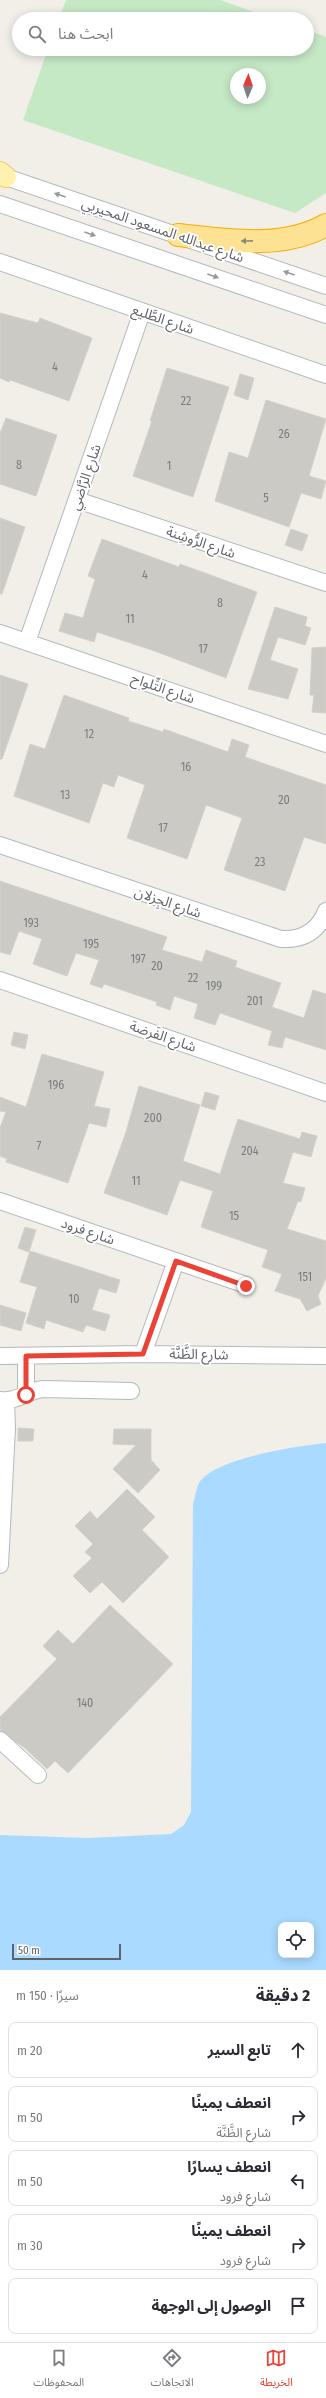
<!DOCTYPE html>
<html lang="ar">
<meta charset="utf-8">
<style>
:root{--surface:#fff;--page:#f7f7f7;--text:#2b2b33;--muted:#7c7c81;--line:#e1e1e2;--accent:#ea4335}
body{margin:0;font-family:"Fira Sans Condensed","Noto Sans Arabic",sans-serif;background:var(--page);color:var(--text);direction:rtl}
.controls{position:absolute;right:12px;bottom:12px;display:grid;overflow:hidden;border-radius:8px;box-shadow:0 2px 10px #0003}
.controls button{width:36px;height:36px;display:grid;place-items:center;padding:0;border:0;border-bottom:1px solid var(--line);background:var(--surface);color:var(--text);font:20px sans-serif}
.compass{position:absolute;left:230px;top:68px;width:36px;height:36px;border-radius:50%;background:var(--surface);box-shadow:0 2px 10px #0003;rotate:2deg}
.scale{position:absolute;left:12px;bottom:10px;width:109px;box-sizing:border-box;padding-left:4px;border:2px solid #5f6368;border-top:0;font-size:11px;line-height:14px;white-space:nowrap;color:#5f6368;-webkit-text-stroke:3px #fff;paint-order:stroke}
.stop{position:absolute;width:12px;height:12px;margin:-9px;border:3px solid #ea4335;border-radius:50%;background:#fff}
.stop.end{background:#ea4335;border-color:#fff;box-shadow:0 1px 4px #0008}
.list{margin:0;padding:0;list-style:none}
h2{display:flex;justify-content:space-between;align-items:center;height:52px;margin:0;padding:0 16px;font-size:17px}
h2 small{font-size:13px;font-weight:400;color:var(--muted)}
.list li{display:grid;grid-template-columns:26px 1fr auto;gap:12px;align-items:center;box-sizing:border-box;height:56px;margin:0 8px 8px;padding:0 8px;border:1px solid var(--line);border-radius:8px}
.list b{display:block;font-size:15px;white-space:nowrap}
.list p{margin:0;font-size:13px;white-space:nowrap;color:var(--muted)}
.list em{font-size:13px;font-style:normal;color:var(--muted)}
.icon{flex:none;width:22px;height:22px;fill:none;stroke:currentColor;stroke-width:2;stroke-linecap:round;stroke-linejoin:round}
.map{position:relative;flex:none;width:326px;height:1970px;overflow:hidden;direction:ltr}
.search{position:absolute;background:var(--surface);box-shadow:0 2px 10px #0003;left:12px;right:12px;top:12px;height:44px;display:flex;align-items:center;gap:10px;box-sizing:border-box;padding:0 14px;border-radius:22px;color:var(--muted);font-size:15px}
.sheet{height:372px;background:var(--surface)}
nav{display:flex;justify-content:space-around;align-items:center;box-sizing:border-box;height:56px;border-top:1px solid var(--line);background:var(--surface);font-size:11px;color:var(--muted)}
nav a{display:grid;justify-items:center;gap:2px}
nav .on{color:var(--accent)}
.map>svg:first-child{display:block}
</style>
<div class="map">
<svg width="326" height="1970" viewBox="0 0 326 1970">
<rect width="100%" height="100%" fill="#f1efe8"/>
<path fill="#c5e8c5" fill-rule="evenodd" d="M66 0H220L274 19H59Z
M307 30 326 37V193L295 213 23 120 48 49H307ZM236 74H260V98H236Z"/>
<path fill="#aadaff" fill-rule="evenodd" d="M326 1443V1970H0V1835L88 1838 171 1834 184 1825 191 1812 193 1504C195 1498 196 1489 199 1483 214 1458 298 1446 326 1443ZM281 1925H311V1955H281Z"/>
<path fill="#cccac5" stroke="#d6d1c6" d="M0 313 38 323 40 318 92 338 69 401 10 380 9 382 0 378Z
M167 368 229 387 193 497 133 476 152 421H150Z
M240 374 254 378 248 400 234 395Z
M266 400 326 419 309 476 326 481 321 499 301 493 289 527 215 501 229 452 248 458Z
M6 418 57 435 36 496 0 484V433Z
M0 518 25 527 2 594H0Z
M291 529 308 535 302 551 285 545Z
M102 539 179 567 180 564 257 592 226 678 152 650 97 632 94 642 59 631 65 613 83 618 95 579 88 576Z
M275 607 307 617 305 626 311 628 305 645 278 637 270 660 298 669 288 699 248 689Z
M326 647V713L312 712 314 695H310L312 648Z
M0 675 28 684 2 759H0Z
M64 695 129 718 128 721 163 732 164 729 228 752 232 739 249 745 245 757 326 785V844L304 837 285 891 224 870 242 818 206 805 187 859 127 838 145 785 118 775 114 787 103 783 89 823 14 796 30 744 45 749Z
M0 881 167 937 162 950 202 962 206 950 237 961 235 967 281 983 272 1007 304 1018 313 990 326 994V1050L285 1037 282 1048 268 1045 272 1031 220 1013 215 1025 194 1018 198 1004 174 996 170 1010 156 1005 157 1002 104 984 102 988 90 984 99 960 76 953 67 976 33 964 42 939 19 931 10 955 0 952Z
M14 1032 28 1035 25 1049 11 1045Z
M42 1054 104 1072 94 1106 110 1109 106 1127 89 1123 68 1183 6 1162 7 1159 0 1156V1128L6 1112 0 1111V1097L26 1107Z
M139 1086 200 1105 183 1161 220 1174 238 1119 300 1139 302 1132 317 1136 311 1157 293 1152 283 1183 305 1188 301 1202 298 1201 287 1229 326 1241V1278L318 1296 321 1304 307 1311 300 1299 275 1291 282 1274 262 1267 268 1250 201 1227 213 1191 180 1180 167 1215 104 1193 126 1132Z
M205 1092 219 1096 215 1110 201 1106Z
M25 1227 36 1230 29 1252 18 1248Z
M30 1251 120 1280 116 1293 99 1288 92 1310 110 1315 105 1331 86 1325 83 1332 46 1320 44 1329 26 1323 37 1287 20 1282Z
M0 1305 26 1313 21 1331 0 1325Z
M18 1428 34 1429 33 1441H18Z
M114 1429H151V1460L160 1470 138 1493 113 1469 136 1445 113 1444Z
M127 1489 155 1517 142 1530 169 1557 123 1603 102 1582 90 1593 73 1576 92 1558 85 1552 93 1544 75 1526 90 1511 97 1519Z
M110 1605 173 1664 68 1773 55 1761 47 1769 26 1749 0 1730V1717L57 1659 43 1646 58 1630 73 1644Z"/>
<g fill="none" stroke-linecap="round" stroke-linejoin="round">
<defs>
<path id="minor" d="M0 175 326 286
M0 204 326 315
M0 262 326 375
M77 500 326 583
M0 633 326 744
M27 642 142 312
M0 845 281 939C302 940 318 932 326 911
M0 980 326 1093
M0 1201 246 1285
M143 1354 176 1261
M0 1356 143 1354 326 1356
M26 1395V1356
M0 1400C17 1402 27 1391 43 1389L131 1391
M0 1565 7 1428 6 1401
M0 1740 38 1775"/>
<path id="major" d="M0 172 6 177"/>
<path id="highway" d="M178 235C226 240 282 250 326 225"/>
</defs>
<use href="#minor" stroke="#b5b8bc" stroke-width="18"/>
<use href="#major" stroke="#f2c960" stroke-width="22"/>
<use href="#highway" stroke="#f9ab00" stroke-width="24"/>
<use href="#minor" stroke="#fff" stroke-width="16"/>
<use href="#major" stroke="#fff2af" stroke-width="20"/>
<use href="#highway" stroke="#fde293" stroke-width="22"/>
</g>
<defs><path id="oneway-solid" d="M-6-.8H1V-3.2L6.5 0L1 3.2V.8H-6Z"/></defs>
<g fill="#979a9d">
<use href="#oneway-solid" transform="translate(60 195) rotate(-161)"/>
<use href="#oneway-solid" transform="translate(90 234) rotate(19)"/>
<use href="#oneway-solid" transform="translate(289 273) rotate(-161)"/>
<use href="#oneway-solid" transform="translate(213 276) rotate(19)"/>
</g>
<use fill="#8e8975" href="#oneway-solid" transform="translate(247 241) rotate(179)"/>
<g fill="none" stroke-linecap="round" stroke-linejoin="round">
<path stroke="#ea4335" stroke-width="5" d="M26 1395V1356L143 1354 176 1261 246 1286"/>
</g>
<g text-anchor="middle" stroke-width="3.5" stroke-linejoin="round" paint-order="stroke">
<g font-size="12" fill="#7a7d7f">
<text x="55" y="371">4</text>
<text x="186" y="405">22</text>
<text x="284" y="438">26</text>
<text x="19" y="469">8</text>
<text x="169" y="470">1</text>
<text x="266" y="502">5</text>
<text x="145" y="579">4</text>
<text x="220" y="607">8</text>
<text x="130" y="623">11</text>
<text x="203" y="653">17</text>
<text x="89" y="738">12</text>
<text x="186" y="771">16</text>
<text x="65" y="799">13</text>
<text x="284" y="804">20</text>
<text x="163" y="832">17</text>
<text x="260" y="866">23</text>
<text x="31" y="927">193</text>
<text x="91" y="948">195</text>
<text x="138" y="963">197</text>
<text x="157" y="970">20</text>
<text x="193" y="982">22</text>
<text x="214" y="990">199</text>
<text x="255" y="1005">201</text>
<text x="56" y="1089">196</text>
<text x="153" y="1122">200</text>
<text x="39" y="1150">7</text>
<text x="250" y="1155">204</text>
<text x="136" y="1185">11</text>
<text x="234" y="1220">15</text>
<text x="305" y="1281">151</text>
<text x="74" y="1303">10</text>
<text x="85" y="1707">140</text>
</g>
<g font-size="14" fill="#5f6368" stroke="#fff">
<text transform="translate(163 230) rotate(19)" y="5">شارع عبدالله المسعود المحيربي</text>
<text transform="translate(163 319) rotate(19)" y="5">شارع الطَّليع</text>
<text transform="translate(85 477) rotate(-71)" y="5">شارع الرَّاضي</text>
<text transform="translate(201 542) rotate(19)" y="5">شارع الرُّوشِنة</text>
<text transform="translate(163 688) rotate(19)" y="5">شارع التِّلواح</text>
<text transform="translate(168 902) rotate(19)" y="5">شارع الجِزلان</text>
<text transform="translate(163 1036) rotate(19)" y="5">شارع الفَرضة</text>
<text transform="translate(88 1231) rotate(19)" y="5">شارع فرود</text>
<text transform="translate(199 1354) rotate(1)" y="5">شارع الظَّنَّة</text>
</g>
</g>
</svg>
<div class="controls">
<button><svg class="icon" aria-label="locate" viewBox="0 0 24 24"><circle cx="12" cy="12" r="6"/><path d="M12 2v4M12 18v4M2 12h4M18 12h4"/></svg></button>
</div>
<svg class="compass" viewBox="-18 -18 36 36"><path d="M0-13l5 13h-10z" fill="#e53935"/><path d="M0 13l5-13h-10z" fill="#7c7c81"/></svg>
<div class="scale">50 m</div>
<div class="stop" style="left:26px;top:1395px"></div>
<div class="stop end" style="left:246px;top:1286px"></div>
<div class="search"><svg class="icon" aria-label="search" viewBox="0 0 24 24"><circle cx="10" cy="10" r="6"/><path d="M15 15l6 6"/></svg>ابحث هنا</div>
</div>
<section class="sheet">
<h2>2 دقيقة<small>سيرًا · 150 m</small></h2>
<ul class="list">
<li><svg class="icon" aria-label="ahead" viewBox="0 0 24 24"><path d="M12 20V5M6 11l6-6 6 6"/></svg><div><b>تابع السير</b></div><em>20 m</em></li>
<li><svg class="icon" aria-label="right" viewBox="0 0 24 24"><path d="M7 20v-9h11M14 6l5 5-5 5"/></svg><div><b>انعطف يمينًا</b><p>شارع الظَّنَّة</p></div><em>50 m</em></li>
<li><svg class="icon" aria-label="left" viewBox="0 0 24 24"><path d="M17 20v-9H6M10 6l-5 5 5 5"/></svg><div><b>انعطف يسارًا</b><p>شارع فرود</p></div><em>50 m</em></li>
<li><svg class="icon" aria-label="right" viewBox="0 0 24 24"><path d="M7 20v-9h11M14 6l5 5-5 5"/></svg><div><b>انعطف يمينًا</b><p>شارع فرود</p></div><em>30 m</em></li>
<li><svg class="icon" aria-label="arrive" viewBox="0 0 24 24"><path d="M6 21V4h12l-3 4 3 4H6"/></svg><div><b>الوصول إلى الوجهة</b></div></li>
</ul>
</section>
<nav>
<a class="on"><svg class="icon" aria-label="map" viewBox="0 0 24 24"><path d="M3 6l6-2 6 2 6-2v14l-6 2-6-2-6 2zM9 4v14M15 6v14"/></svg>الخريطة</a>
<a><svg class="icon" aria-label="directions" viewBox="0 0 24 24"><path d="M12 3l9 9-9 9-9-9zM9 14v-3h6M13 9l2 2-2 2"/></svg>الاتجاهات</a>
<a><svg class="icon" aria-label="saved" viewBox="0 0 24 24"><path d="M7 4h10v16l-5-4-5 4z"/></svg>المحفوظات</a>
</nav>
